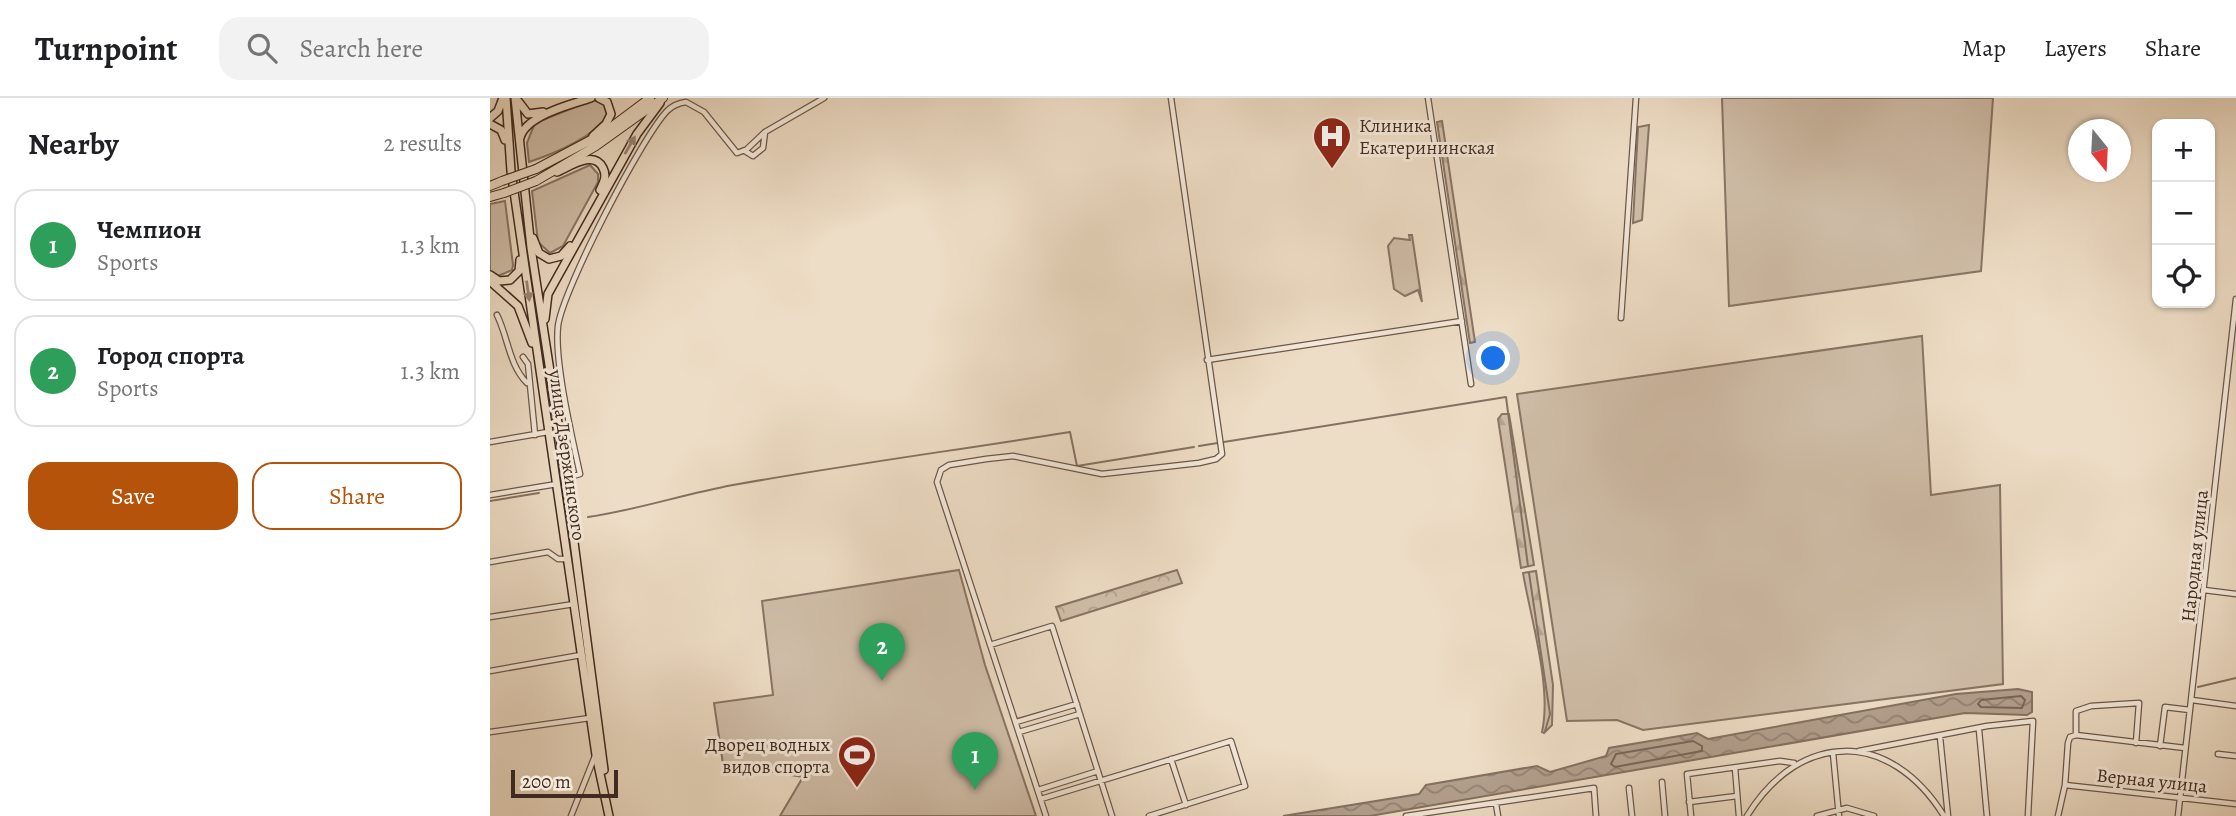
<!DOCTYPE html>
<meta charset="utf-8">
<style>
:root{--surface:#fff;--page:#f2f2f2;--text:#202124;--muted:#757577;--line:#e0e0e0;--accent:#b45309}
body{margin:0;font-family:Alegreya,serif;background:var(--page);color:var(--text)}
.controls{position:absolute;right:21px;top:21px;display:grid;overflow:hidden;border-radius:14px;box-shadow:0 2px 5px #0004}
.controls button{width:63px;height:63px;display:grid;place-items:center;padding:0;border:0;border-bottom:2px solid var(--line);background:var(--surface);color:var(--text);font:35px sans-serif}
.compass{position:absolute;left:1578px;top:21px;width:63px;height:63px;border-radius:50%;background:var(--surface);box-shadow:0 2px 5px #0004;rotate:162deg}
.scale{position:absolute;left:21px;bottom:18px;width:107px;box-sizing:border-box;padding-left:7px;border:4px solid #412a20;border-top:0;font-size:19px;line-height:24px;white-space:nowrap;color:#412a20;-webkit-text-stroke:5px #f4e9da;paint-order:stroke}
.you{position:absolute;left:1004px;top:261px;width:24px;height:24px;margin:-18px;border:5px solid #fff;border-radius:50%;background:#1a73e8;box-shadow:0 0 0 10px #1a73e833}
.badge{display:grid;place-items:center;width:46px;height:46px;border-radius:50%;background:var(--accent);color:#fff;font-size:23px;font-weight:700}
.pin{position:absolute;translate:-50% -58px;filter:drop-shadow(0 2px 4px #0008)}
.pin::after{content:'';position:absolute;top:37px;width:24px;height:21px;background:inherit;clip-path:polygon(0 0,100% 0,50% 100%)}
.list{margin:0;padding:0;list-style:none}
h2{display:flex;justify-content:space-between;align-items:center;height:91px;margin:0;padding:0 28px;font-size:30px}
h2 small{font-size:23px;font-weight:400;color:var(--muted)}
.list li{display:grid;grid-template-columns:46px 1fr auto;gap:21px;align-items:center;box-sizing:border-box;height:112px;margin:0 14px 14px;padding:0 14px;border:2px solid var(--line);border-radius:21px}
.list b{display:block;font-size:26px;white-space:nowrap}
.list p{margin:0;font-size:23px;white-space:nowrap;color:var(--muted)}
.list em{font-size:23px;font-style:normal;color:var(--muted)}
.actions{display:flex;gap:14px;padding:21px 28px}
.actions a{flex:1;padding:16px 0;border:2px solid var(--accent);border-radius:21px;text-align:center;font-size:24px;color:var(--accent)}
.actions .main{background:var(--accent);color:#fff}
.icon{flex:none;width:38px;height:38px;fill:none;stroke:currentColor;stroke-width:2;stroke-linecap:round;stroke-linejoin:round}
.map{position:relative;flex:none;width:1746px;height:718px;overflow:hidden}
header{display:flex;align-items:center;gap:42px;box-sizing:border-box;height:98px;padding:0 35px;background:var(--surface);border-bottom:2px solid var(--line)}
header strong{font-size:33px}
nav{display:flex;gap:38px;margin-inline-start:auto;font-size:24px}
.search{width:490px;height:63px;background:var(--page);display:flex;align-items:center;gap:18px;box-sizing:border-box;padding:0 24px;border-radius:21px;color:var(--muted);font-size:26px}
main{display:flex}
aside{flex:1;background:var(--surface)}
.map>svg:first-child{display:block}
</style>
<header>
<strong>Turnpoint</strong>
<div class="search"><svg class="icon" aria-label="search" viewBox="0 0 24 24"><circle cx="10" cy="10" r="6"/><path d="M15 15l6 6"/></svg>Search here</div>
<nav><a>Map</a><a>Layers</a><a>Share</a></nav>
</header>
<main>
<aside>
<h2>Nearby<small>2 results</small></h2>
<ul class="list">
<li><span class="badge" style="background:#2e9e5b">1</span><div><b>Чемпион</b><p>Sports</p></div><em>1.3 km</em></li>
<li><span class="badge" style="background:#2e9e5b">2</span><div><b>Город спорта</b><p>Sports</p></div><em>1.3 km</em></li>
</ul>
<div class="actions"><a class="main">Save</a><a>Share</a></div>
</aside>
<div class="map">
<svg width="1746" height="718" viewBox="0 0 1746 718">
<defs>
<pattern id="forest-firs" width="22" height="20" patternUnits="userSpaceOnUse" patternTransform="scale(1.75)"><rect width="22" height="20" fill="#d1bfaa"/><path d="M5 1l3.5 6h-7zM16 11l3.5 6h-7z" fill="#b5a492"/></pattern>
<pattern id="park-crowns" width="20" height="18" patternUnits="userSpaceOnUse" patternTransform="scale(1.75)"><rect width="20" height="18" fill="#d1bfaa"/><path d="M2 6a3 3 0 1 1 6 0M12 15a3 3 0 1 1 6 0" fill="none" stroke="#b5a492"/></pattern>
<pattern id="water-waves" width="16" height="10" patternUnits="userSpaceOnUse" patternTransform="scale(1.75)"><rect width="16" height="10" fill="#b3a08e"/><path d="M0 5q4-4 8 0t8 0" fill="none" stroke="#938374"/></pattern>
</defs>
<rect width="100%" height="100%" fill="#eeddc6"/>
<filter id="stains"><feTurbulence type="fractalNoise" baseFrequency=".00286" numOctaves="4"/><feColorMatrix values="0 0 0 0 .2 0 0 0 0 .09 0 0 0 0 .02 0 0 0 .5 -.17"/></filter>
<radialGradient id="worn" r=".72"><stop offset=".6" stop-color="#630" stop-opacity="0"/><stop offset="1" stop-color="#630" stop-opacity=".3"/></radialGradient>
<path fill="#d1bfaa" stroke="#897465" stroke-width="2" d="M1232 0H1503L1491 173 1239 208Z
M103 2 116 6 117 21C97 42 66 55 39 64L37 45 45 25Z
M1159 27 1152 122 1143 125 1148 29Z
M100 67 108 76V84L73 148 60 155 48 144 42 93Z
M15 103 23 167 22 172 8 178 0 173V106Z
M919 137H922L932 204 928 192 915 198 904 191 898 148 904 140 920 142Z
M1432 238 1441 397 1510 387 1513 586 1153 632 1127 622 1077 623 1027 296Z
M469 472 495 567 546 718H290L313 679 233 666 224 605 283 597 272 503Z"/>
<path fill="url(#forest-firs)" stroke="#897465" stroke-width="2" d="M952 23 985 244 980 245 947 24Z
M1012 316H1019L1044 467 1031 470 1008 321Z
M1046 473 1063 587 1062 627 1054 635 1052 634C1062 589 1041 522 1033 475Z"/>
<path fill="url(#park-crowns)" stroke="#897465" stroke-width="2" d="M687 472 692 485 571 523 566 509Z"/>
<path fill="url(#water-waves)" stroke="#857162" stroke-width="2" d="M1528 591 1542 594V614L1537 617 1475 615 880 718H793L929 696 936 687 1047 668 1060 674 1116 658 1119 650 1207 635 1218 641 1466 596Z"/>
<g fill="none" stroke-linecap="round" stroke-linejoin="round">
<path stroke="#7a6557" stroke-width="2" d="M1531 598 1535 602 1532 610 1491 609 1488 606 1491 602Z
M1203 643 1212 648V653L1125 669 1121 666 1126 656Z"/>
<path stroke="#857162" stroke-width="2" d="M709 348 1016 299 1038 468
M0 403 49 395
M98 419C147 412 194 396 243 387 355 367 468 352 580 334L587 368 704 349
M1039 475 1060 616 1055 633
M1708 589 1746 580"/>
<defs>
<path id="minor" d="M938 0 981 286
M275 34 273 50 263 58 255 53 275 34 334 0
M7 217C18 239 19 267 37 285
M1131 220 1146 0
M33 259 38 266 45 337
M717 262 972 223
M0 344 58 334
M76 380 90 376C82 339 64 263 68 228 72 193 152 39 177 13 183 7 188 5 196 4L214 14 247 55 255 52
M0 397 67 386
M0 464 58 454 68 461H77
M1714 492 1746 496
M0 519 84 506
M500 547 562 528 622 718
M0 573 91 557
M1702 602 1746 608
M526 624 587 606
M1489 632 1497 718
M0 634 100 620
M529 634 590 616
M1586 637 1695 650
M1450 639 1458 718
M1670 648 1675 609 1700 612
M1369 653 1497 628 1543 623 1538 718
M1343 655 1349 718
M1728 656 1746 658
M681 661 696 707
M1245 670 1249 718
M1172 684 1175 718
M1575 687 1746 706
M1139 690 1142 718
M548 692 608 673
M551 701 741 643 755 688 659 718
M1199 704 1247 698
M1006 706 1008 718
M81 718 105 658
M556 718 447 384 451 372 459 367 496 361 523 358 612 376 709 365 726 361 732 356 681 0
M916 718 1104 690 1106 718
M1201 718 1197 676 1290 663 1304 665
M1257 718C1310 632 1400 631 1454 718
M1327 718 1357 710 1384 718
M1568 718 1575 687 1578 645 1580 639 1586 637V613L1601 608 1649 605 1646 645
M1688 718 1746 201"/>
<path id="major" d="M16 0 21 73 106 657 119 718
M25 0 41 150 70 338 114 672
M28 3 38 16 53 14
M0 20 8 13 13 0
M0 26 11 32 15 42
M103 38 116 26 121 16 117 4 109 0
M30 40C35 18 81 6 101 0
M67 74C79 69 104 51 113 70 117 78 114 84 110 92
M43 140 49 155 59 161 71 158 80 148
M0 177 9 183 20 182 29 173 30 162
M0 183 28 208 42 245
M55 221 58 196 147 36 170 5"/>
<path id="highway" d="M46 71 112 36 160 0
M46 83 106 48 173 0
M0 88 12 83
M0 99 14 95"/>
</defs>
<use href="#minor" stroke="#6c574a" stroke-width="7"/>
<use href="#major" stroke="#412a20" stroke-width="10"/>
<use href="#highway" stroke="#412a20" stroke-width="10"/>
<use href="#minor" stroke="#f4e9da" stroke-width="4.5"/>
<use href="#major" stroke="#eeddc6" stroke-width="7"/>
<use href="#highway" stroke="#eeddc6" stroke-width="8"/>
<defs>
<path id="highway-bridge" d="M12 83 46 71
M14 95 46 83"/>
</defs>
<use href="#highway-bridge" stroke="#412a20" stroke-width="10" stroke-linecap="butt"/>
<use href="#highway-bridge" stroke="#eeddc6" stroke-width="8"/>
</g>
<defs><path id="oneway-solid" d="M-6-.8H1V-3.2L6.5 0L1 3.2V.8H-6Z" transform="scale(1.75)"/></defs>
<g fill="#988473">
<use href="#oneway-solid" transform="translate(140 47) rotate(-60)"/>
<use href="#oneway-solid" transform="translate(38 193) rotate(82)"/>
</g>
<defs>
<symbol id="hospital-pin" viewBox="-11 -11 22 30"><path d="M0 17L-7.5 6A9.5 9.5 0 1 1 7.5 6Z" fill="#8f2418" stroke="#f4e9da"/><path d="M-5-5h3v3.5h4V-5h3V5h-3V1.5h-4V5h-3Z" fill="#fff"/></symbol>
<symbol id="stadium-pin" viewBox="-11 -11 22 30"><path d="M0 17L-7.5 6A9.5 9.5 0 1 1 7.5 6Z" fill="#8f2418" stroke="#f4e9da"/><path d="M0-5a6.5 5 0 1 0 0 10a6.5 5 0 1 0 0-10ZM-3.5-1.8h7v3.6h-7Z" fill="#fff"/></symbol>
</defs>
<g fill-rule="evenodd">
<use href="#hospital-pin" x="820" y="16" width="44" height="60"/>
<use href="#stadium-pin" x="345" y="635" width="44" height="60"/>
</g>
<g text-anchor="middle" stroke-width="6" stroke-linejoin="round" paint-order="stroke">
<g font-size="19" fill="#412a20" stroke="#f4e9da" text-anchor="start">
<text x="869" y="34">Клиника<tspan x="869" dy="22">Екатерининская</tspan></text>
<text x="340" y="653" text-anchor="end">Дворец водных<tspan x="340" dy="22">видов спорта</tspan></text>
</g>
<g font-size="19" fill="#412a20" stroke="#f4e9da">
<text transform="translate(78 357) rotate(82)" y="7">улица Дзержинского</text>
<text transform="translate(1704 458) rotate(-84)" y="7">Народная улица</text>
<text transform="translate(1662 682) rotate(6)" y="7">Верная улица</text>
</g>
</g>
<rect width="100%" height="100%" filter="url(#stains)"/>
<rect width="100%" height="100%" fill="url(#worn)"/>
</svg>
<div class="controls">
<button>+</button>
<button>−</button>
<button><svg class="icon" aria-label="locate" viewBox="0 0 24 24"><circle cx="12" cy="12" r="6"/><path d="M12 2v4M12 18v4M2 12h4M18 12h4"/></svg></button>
</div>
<svg class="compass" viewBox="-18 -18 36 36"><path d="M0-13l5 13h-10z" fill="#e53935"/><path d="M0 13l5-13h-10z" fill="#757577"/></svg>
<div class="scale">200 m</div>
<div class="you"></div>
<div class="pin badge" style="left:485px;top:692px;background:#2e9e5b">1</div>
<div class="pin badge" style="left:392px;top:583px;background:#2e9e5b">2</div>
</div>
</main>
